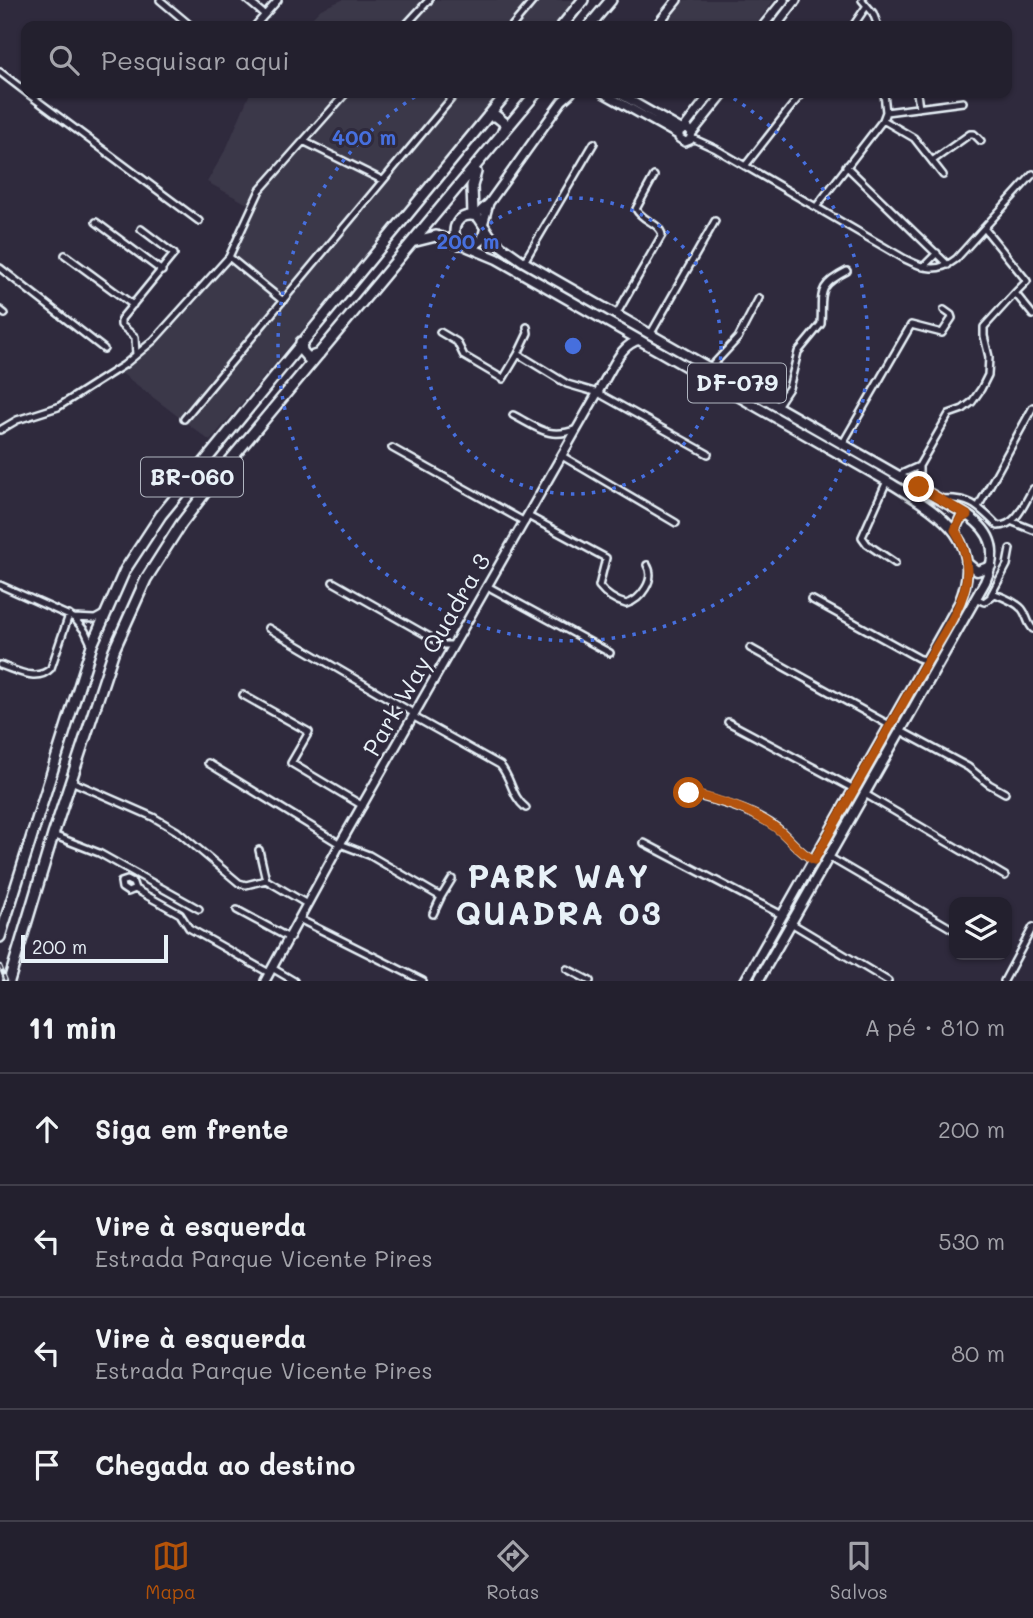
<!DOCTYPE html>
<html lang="pt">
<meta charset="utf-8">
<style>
:root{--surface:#23202e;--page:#2b2836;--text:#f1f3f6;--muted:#a3a3aa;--line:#403e4a;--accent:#b45309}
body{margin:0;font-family:Mali,sans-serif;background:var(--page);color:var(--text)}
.controls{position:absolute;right:21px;bottom:21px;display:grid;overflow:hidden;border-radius:14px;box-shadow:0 2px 5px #0004}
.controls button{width:63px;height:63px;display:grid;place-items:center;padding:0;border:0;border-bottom:2px solid var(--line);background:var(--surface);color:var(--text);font:35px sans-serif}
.scale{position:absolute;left:21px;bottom:18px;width:147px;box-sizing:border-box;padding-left:7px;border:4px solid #e8f1f8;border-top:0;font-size:19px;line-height:24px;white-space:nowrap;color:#e8f1f8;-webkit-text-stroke:5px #2f2a3d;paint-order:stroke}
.stop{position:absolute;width:21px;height:21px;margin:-16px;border:5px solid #b45309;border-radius:50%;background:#fff}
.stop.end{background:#b45309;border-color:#fff;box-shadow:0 2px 7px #0008}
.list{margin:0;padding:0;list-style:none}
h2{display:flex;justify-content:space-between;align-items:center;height:91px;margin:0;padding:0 28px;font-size:30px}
h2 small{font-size:23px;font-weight:400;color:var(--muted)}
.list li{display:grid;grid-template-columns:46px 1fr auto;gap:21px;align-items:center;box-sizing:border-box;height:112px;padding:0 28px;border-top:2px solid var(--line)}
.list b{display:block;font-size:26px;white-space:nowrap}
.list p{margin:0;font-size:23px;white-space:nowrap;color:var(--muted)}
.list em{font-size:23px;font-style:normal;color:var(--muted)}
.icon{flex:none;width:38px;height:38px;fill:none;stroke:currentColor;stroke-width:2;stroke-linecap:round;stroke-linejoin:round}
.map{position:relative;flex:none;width:1033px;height:981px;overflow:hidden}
.search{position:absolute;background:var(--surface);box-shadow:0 2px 5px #0004;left:21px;right:21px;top:21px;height:77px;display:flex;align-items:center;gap:18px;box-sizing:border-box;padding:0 24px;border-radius:14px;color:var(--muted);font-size:26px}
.sheet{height:539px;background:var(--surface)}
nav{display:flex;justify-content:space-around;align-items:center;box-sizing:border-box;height:98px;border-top:2px solid var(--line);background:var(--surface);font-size:19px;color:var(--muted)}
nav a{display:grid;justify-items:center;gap:4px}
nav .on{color:var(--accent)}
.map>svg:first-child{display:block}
</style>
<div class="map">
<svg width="1033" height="981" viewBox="0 0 1033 981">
<rect width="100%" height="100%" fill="#2f2a3d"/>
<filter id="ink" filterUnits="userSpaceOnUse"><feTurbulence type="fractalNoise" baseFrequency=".0143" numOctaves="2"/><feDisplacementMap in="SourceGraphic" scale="14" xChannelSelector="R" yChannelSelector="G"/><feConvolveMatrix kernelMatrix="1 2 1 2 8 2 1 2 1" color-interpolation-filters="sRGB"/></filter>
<g filter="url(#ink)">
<path fill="#3b3749" d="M342 0H576L553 26H304L321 9Z
M682 0H774L754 26H662Z
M250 93H501L210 441 120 372 196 302 230 258 253 207 207 182 227 147Z"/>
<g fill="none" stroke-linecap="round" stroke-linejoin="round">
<defs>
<path id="street" d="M160 0 191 26
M247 0 265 15
M862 0 873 13 878 26
M255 26 278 0
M405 26 429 0
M512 26 534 0
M853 26 866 7
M0 72 26 92
M27 93 199 221
M917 93 919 108
M886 112 963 102
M883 120 914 138 943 175
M692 138 716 149 905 259C925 269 938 273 956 259L1033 174
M303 141 382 180
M932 161 970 134H974L981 141
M745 166 802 93
M846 166 948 265
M816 207 883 120 886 112 884 93
M96 222 162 271
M984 228 1027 281 1015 293 1033 315
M65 255 133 305
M229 257 283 301
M524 262 594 143
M923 267 937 253
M0 268 104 349
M0 310 5 314
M616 315 662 235C659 222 642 221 636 209L654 176
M527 327 528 333 518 354 567 384 598 393 708 454
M440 332 457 342 464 356 503 379 518 354
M650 335 715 221
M136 355 135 337 121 325V319L174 254 141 229
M710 368 738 338 759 298
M777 406 789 388 798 352 821 324C823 294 815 287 847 271
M513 415C538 428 549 440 577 429
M184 419 456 93
M0 430 17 420 58 407 124 365 154 340 229 257 260 190 346 93
M843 443 911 325 942 333 952 318 951 315 944 310
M392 448 525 522
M562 456 676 523
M899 475 919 466
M887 481 862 537 867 544 895 563
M919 487V466L949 414 963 409 972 402 981 389 988 375 989 357 984 336V327L1015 293
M939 499C970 497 977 505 998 526 1017 526 1024 503 1033 489
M978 507 1033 407
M528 516 606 558 599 586C606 595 615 601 626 604 641 600 656 579 647 565
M1013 522 1033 530
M333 582 444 645H454
M0 585 74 618 85 631 91 644
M487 586 610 653
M991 595 1007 565 1010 549
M975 598 984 602 995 594C1003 597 1016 602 1022 609 1027 615 1027 623 1033 629
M811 599 918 658 927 661
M74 618 95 619 104 614
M268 628 415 714
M750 648 891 726
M0 665C16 670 37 683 51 668L69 615
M243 695 309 732 291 763 363 806
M414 717 500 765C512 779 511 796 526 808
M728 722 854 789
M901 731 968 767 989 784 1005 793
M208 763 340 844 369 855 441 897 433 914
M71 781 153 817 177 831 239 883 246 885 266 880
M682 791C714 801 748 807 776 827 790 838 798 852 814 860
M865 794 1005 876
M53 835 99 853 199 909
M644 843 782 915
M259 850 266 880 307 904
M829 857 954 930
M135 889 128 892 122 888 121 882 127 880 133 883 135 889 180 914 189 928 269 973
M441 897 452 879
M237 910 289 938
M299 919 423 981
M791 923 888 981
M272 968 294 981
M567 969 590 981
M1004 981 1033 927"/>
<path id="secondary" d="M656 26 677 0
M763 26 784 0
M776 26 796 0
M603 93 678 135
M618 93 681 129
M684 128 711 93
M692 133 688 128 683 129 679 132V138L685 142 690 140 692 133 724 93
M475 216 489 203 562 101 571 93
M483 225 489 203
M265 981 340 844 606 378C615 363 622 344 640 340"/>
<path id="primary" d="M485 229 482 240 472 247 460 244C447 230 459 210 478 217L494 241 524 262 967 515C994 533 998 553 985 582L758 981
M468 247 497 259 887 481C934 511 988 537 959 603L745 981
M955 530 960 519 967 515
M966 562 977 571 991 566"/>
<path id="highway" d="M562 26 583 0
M589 26 611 0
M488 116H496L506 124 503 131
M473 215 472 186 476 172
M416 241 436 236 460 244
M301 342 302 351 308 358 319 354
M0 937 92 645 125 570 161 515 507 93
M9 981 53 835 114 650 146 579 181 524 223 469 536 93"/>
</defs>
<use href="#street" stroke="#e8f1f8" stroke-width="10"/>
<use href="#secondary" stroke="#e8f1f8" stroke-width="12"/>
<use href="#primary" stroke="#e8f1f8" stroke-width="13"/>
<use href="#highway" stroke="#e8f1f8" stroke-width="14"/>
<use href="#street" stroke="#2f2a3d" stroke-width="5"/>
<use href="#secondary" stroke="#2f2a3d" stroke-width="7"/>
<use href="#primary" stroke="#2f2a3d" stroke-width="8"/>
<use href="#highway" stroke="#2f2a3d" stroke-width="9"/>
<defs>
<path id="rail" d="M0 966 6 981"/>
</defs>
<use href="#rail" stroke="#e8f1f8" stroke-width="4.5"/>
<use href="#rail" stroke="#2f2a3d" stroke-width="2" stroke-dasharray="5" stroke-linecap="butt"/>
</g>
</g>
<g fill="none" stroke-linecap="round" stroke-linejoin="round" filter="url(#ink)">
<path stroke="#b45309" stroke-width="9" d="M689 793C719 800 751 809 776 828 790 838 798 852 814 860 850 796 887 732 923 668 937 644 959 613 965 587 970 568 965 546 955 530L960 519 967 515 919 487"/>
</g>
<g fill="none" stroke="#466fde" stroke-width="3.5" stroke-dasharray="3.5 7">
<circle cx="573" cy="346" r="148"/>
<path d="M725 93A295 295 0 1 1 421 93"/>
</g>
<g text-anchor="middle" stroke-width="6" stroke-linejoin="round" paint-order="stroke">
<g fill="#2f2a3d" stroke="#b0b5c0" stroke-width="2">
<rect x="688" y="363.5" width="98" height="39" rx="5"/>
<rect x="141" y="457.5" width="102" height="39" rx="5"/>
</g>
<g font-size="23" font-weight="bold" fill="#e8f1f8">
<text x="737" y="391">DF-079</text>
<text x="192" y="485">BR-060</text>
</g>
<g font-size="24" fill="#e8f1f8" stroke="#2f2a3d">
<text transform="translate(427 655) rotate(-60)" y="8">Park Way Quadra 3</text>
</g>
<g font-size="32" font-weight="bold" letter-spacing="2" fill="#e8f1f8" stroke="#2f2a3d">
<text x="559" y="888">PARK WAY<tspan x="559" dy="37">QUADRA 03</tspan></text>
</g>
</g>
<circle cx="573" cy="346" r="10" fill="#466fde" stroke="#2f2a3d" stroke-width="3.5"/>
<g font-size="21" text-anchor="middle" font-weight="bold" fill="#466fde" stroke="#2f2a3d" stroke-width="6" stroke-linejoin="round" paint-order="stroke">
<text x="364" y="145">400 m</text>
<text x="468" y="249">200 m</text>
</g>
</svg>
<div class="controls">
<button><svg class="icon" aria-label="layers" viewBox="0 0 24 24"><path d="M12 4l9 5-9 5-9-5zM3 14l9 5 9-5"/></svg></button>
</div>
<div class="scale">200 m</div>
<div class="stop" style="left:689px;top:793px"></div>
<div class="stop end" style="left:919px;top:487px"></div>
<div class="search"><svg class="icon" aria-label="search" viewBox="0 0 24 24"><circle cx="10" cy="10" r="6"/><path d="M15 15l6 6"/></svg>Pesquisar aqui</div>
</div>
<section class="sheet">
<h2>11 min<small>A pé · 810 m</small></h2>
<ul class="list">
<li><svg class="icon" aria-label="ahead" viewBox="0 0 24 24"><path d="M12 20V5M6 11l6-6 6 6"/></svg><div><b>Siga em frente</b></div><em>200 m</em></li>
<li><svg class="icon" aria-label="left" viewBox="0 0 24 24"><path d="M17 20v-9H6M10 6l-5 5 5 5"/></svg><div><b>Vire à esquerda</b><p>Estrada Parque Vicente Pires</p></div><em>530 m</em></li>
<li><svg class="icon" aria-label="left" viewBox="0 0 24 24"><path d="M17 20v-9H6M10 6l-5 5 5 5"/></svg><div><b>Vire à esquerda</b><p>Estrada Parque Vicente Pires</p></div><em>80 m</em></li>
<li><svg class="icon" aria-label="arrive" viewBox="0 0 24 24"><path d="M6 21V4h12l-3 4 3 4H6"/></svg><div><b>Chegada ao destino</b></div></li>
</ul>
</section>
<nav>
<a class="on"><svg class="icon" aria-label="map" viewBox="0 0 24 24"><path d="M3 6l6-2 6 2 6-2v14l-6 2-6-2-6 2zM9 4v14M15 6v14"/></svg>Mapa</a>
<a><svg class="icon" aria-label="directions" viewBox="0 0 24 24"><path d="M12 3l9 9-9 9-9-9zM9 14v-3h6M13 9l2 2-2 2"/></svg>Rotas</a>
<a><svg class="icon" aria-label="saved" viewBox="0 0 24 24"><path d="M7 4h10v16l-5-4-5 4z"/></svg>Salvos</a>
</nav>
